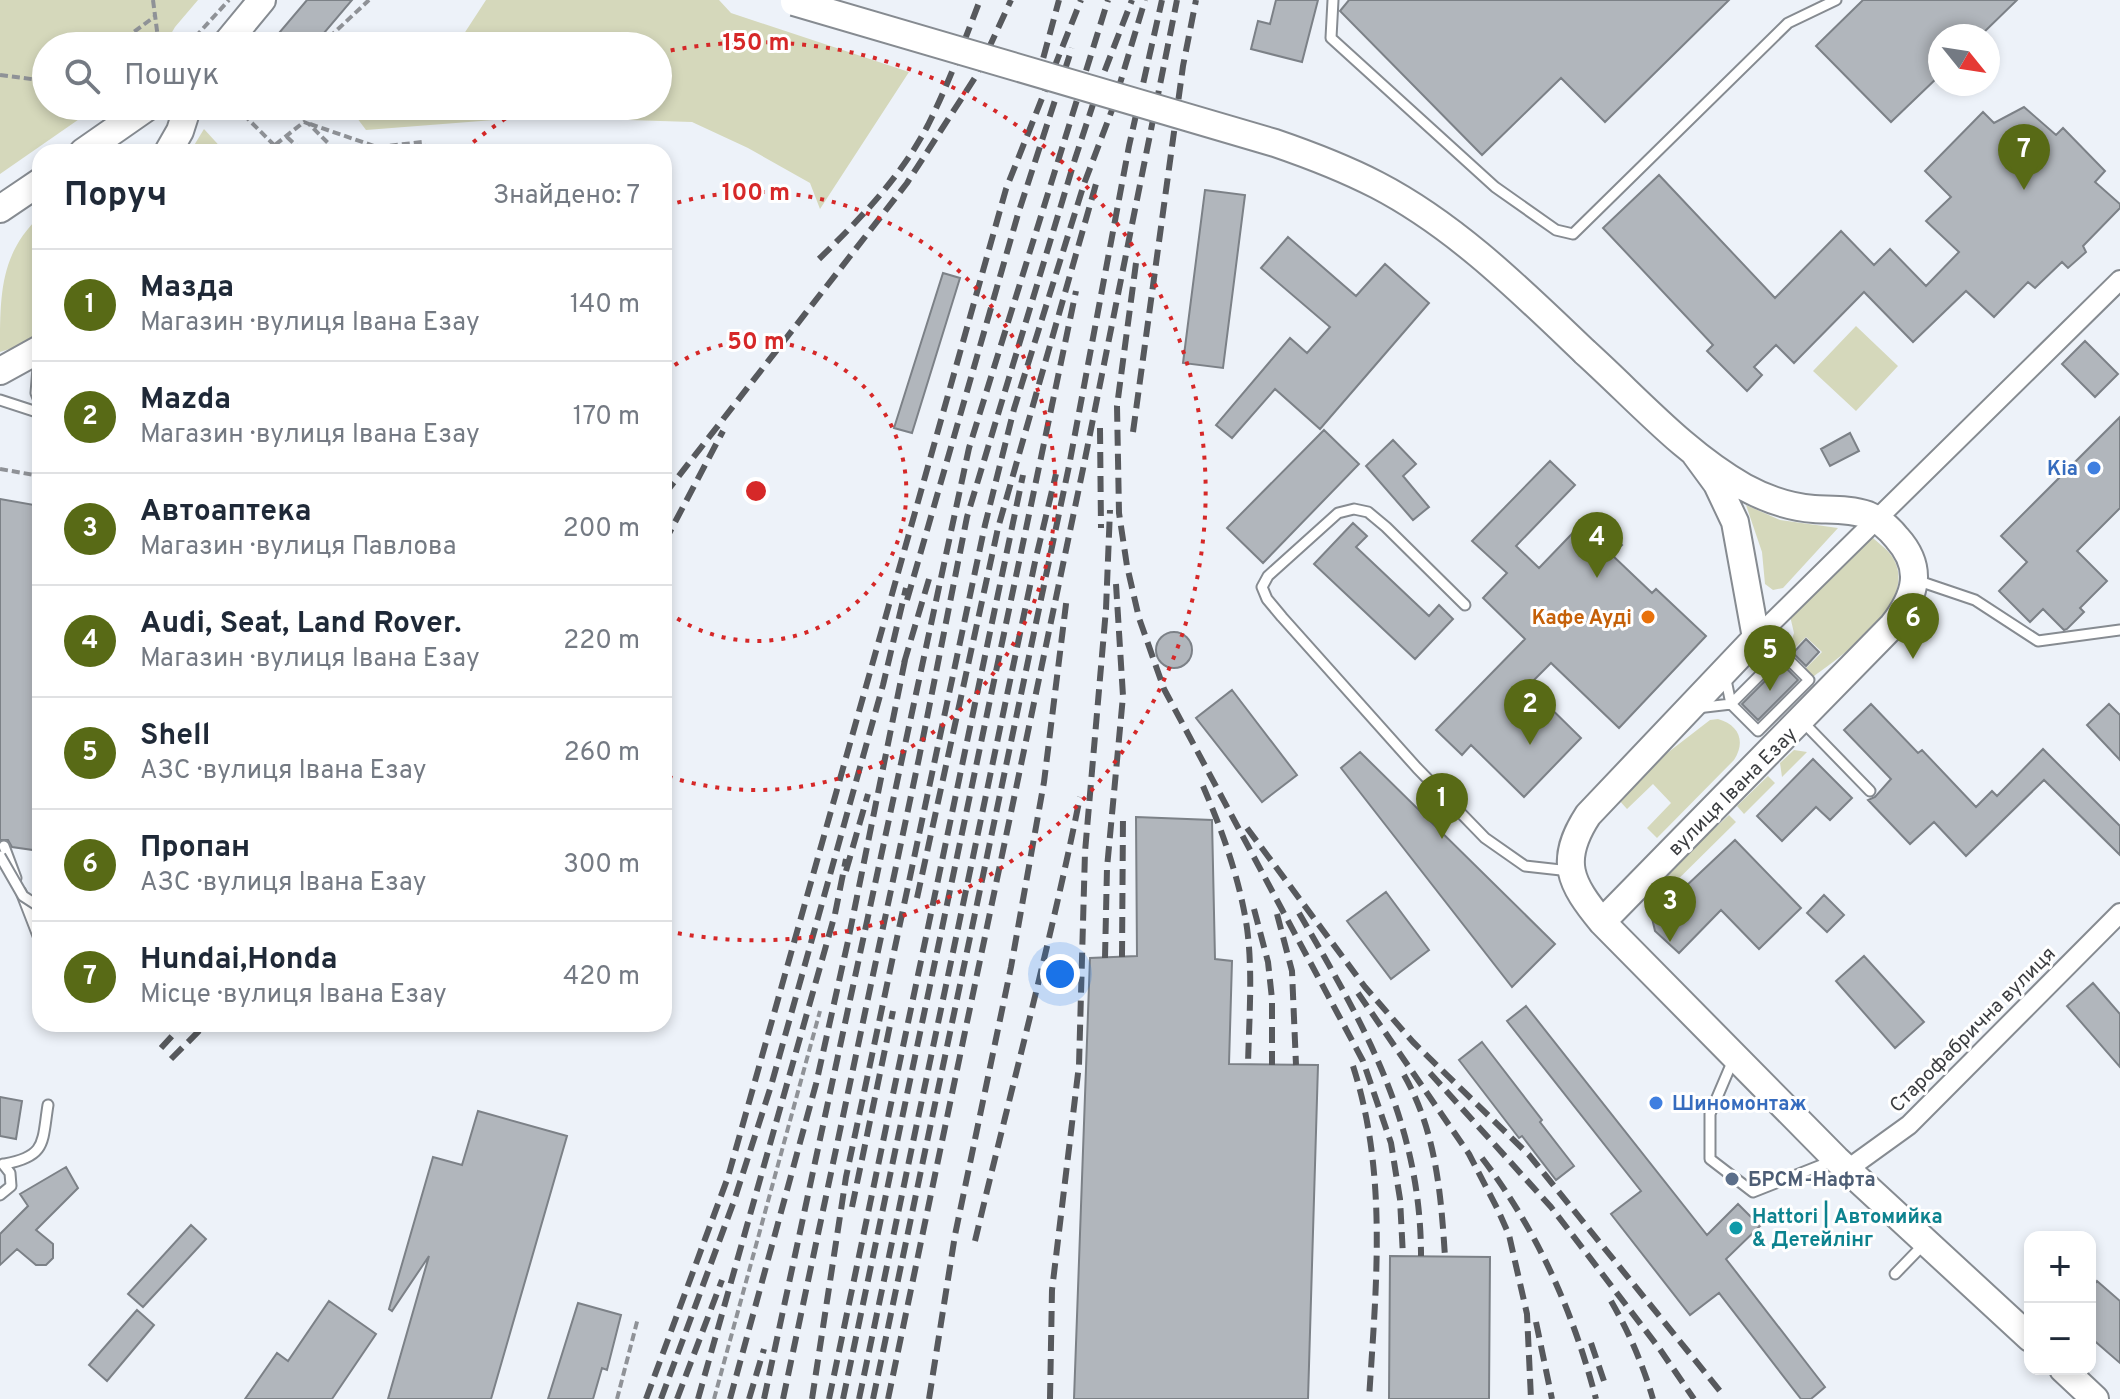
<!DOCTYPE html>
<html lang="uk">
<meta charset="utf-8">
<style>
:root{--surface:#fff;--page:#f2f2f3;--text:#1f2937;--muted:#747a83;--line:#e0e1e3;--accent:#586a16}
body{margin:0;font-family:Overpass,sans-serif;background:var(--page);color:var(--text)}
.controls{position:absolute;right:24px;bottom:24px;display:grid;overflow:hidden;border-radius:16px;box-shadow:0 4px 12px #0003}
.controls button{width:72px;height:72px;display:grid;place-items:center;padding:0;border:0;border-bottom:2px solid var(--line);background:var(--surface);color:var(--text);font:40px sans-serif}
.compass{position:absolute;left:1928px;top:24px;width:72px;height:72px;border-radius:50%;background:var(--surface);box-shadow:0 4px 12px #0003;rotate:120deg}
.you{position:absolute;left:1060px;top:974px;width:28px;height:28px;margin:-20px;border:6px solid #fff;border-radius:50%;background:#1a73e8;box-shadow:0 0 0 12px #1a73e833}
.badge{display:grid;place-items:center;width:52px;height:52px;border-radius:50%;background:var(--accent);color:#fff;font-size:26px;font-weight:700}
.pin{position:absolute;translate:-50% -66px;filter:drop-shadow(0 2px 4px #0008)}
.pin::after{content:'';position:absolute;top:42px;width:28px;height:24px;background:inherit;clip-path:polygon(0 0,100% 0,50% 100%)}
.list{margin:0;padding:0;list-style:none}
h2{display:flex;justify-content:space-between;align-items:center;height:104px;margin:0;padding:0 32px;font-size:34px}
h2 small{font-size:26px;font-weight:400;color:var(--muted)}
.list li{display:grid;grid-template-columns:52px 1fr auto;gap:24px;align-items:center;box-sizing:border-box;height:112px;padding:0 32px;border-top:2px solid var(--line)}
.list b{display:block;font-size:30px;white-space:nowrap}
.list p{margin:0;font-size:26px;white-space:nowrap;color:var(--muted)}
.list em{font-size:26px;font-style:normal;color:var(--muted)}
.icon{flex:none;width:44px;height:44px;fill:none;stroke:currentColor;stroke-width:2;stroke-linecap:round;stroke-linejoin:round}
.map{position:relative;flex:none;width:2120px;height:1399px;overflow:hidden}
.search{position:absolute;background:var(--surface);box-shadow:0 4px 12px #0003;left:32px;top:32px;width:640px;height:88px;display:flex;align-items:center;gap:20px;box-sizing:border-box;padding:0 28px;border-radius:44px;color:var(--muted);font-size:30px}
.panel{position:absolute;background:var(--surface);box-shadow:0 4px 12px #0003;left:32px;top:144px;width:640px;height:888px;border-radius:24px}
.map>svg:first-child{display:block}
</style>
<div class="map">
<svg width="2120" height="1399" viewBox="0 0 2120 1399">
<rect width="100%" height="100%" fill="#edf2f9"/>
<path fill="#d5d8bb" d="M0 0H198L175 27 164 46H46V106H98L0 174Z
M486 0H719L731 13 909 72 820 209 810 183 748 148 692 122 533 117 366 130 348 106H658V46H443L458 43Z
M204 129 225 152H190Z
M40 216V332L25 344 0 352C0 294 0 254 40 216Z
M1856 326 1898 366 1856 411 1813 371Z
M1746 505 1780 520 1838 528 1783 588 1773 590 1765 584 1762 552Z
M1872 537C1878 543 1886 548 1891 555 1923 600 1844 654 1813 677L1805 669 1822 652 1806 637 1790 653 1788 651 1794 633 1790 616 1867 540Z
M1718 719C1739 725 1746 741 1734 760L1657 838 1647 828 1671 803 1653 784 1627 809 1618 799 1653 764 1710 720Z
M1794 750 1807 752 1782 777 1780 763Z
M1768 776 1775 783 1744 814 1737 806Z
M1729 815 1736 822 1650 907C1658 873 1704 839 1729 815Z"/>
<path fill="#b1b6bc" stroke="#7c8187" stroke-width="2" d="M307 0H352L313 46H268Z
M1276 0H1318L1302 62 1251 49 1258 21 1270 24Z
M1349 0H1729L1605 122 1561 78 1482 155 1340 11Z
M1863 0H2017L1980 36H1940V75L1891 122 1816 46Z
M2024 107 2056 135 2063 128 2105 171 2095 182 2120 204V208L2083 246 2086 252 2068 268 2062 262 2035 288 2028 282 1994 317 1966 291 1913 342 1864 292 1794 363 1776 345 1754 367 1762 375 1747 391 1707 351 1713 345 1603 228 1659 175 1775 298 1841 231 1874 265 1890 249 1926 286 1959 252 1926 221 1951 197 1925 171 1983 112 1994 123Z
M1205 190 1245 195 1223 368 1183 363Z
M1288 237 1356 296 1385 264 1429 303 1320 429 1275 389 1232 438 1216 425 1290 338 1307 353 1330 327 1261 268Z
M943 273 960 278 912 433 894 428Z
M2085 341 2118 374 2095 397 2062 364Z
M2120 417V508L2077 551 2107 581 2080 608 2084 612 2067 629 2064 630 2043 609 2030 622 1999 591 2027 562 2001 536Z
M1324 430 1359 464 1263 563 1227 528Z
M1850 433 1859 451 1830 466 1821 449Z
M1393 440 1416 464 1403 476 1429 507 1413 520 1366 466Z
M1550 461 1575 485 1516 546 1539 568 1591 514 1622 545 1612 555 1652 593 1656 589 1706 636 1619 728 1551 663 1528 686 1581 738 1524 797 1471 745 1462 755 1436 730 1525 639 1483 598 1507 573 1472 541Z
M0 499 40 506V851L12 847 8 840H0Z
M1353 523 1367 536 1356 547 1429 616 1439 605 1453 619 1415 659 1314 564Z
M1156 650a18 18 0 1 1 36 0a18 18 0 1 1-36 0Z
M1806 639 1819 652 1806 666 1793 653Z
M1782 664 1798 680 1758 720 1742 704Z
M1232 690 1297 775 1262 802 1196 718Z
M1871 704 1918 753 1922 750 1976 807 1992 791 1997 796 2043 749 2120 826V855L2044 780 1966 856 1934 822 1910 844 1868 800 1875 797 1891 779 1844 730Z
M2109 704 2120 715V760L2087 725Z
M1360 752 1555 944 1512 987 1341 768Z
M1813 759 1852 798 1830 820 1816 807 1782 841 1757 816Z
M1136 817 1212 820 1215 959 1232 961 1229 1064 1318 1065 1308 1399H1074L1090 958 1137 956Z
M1735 840 1801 908 1759 949 1721 910 1679 953 1655 931 1652 918Z
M1386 892 1429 950 1391 979 1347 921Z
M1824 895 1844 915 1827 932 1807 913Z
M1864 956 1924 1022 1895 1048 1836 981Z
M2093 983 2120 1014V1067L2067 1006Z
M1526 1006 1707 1235 1738 1204 1760 1226 1726 1259 1825 1387 1811 1399H1801L1719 1293 1690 1315 1611 1214 1641 1191 1507 1021Z
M1482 1042 1542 1120 1540 1122 1574 1166 1556 1180 1522 1136 1519 1138 1459 1060Z
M0 1097 22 1101 16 1139 0 1136Z
M478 1111 567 1136 491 1399H388L429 1256 392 1311 389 1309 433 1157 462 1165Z
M66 1167 78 1188 36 1230 53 1244V1258L46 1265H36L17 1249 0 1265V1234L28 1206 20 1194Z
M191 1225 206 1239 143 1307 128 1294Z
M1390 1256 1490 1257 1489 1399H1389Z
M2097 1281 2120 1301V1363L2090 1337V1290Z
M329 1301 376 1334 332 1399H245L277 1353 288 1361Z
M578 1303 621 1315 607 1370 602 1368 593 1399H548Z
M137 1310 154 1325 107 1381 89 1365Z"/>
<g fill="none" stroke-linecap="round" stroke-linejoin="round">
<defs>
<path id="lane" d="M1333 0 1331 38 1495 187 1556 230 1573 234 1788 23 1836 0
M39 355 36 393 40 403
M0 400 40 413
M1916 580 1975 600 2038 641 2120 630
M1465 605 1386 527 1368 512 1354 509 1338 513 1268 576 1262 587 1267 599 1282 617 1417 768 1485 838 1525 866 1570 871
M1697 708 1731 704 1782 653 1809 680 1758 731 1731 704 1725 675
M1801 720 1870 791
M4 846 16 878
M21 892 40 941
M1733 1060 1710 1114V1159L1753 1192 1834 1160
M5 1164C47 1156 42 1142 48 1105
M0 1195 11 1186 10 1173 3 1164
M1895 1274 1925 1243"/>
<path id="street" d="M1756 638 2120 280
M1848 1169 1909 1125 2120 913"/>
<path id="secondary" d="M224 46 262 0
M83 152 149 106
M168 152 180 131 188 106
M0 209 40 182
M1585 352C1636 398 1684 453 1744 487 1766 499 1788 507 1814 509 1832 510 1851 509 1868 515 1880 520 1889 528 1897 538 1924 568 1916 595 1893 625L1602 922
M0 371 40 349
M1695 454 1717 484 1735 522 1756 638 1588 815C1558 861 1570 883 1602 922L1836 1159 2030 1338
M2063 1369 2095 1399"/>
</defs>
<use href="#lane" stroke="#868b91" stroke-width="13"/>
<use href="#street" stroke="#868b91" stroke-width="22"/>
<use href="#secondary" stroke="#868b91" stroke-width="30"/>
<path stroke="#8f9297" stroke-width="4" stroke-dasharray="8 4" stroke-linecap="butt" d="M153 0 159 46
M115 46 154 17
M187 46 229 0
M320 46 369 0
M0 75 46 81
M235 106 275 146
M310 124 377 147 381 152
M287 137 303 152
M378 147 422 142 430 152
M266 152 304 122 309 124 337 152
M0 469 40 476
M617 1399 638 1318
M714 1399 820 1011"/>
<use href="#lane" stroke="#fff" stroke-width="9"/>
<use href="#street" stroke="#fff" stroke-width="18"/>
<use href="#secondary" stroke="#fff" stroke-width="26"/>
<path stroke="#57595d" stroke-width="6" stroke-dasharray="16 8" stroke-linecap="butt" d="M1037 81 1059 0
M819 259C860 219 901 177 928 125 948 85 964 42 980 0
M1136 263 1117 406 1119 513 1127 566 1139 618 1164 689 1363 1061 1391 1143 1400 1199 1403 1256
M1100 428 1101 528
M1133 432 1183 66 1196 0
M664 495 907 183 976 76 1011 0
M664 543 723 431
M907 600 1018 214 1072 48
M904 663 929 579
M1203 786C1222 830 1240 880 1247 928 1253 973 1249 1019 1248 1065
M1247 828 1365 987 1413 1042 1529 1155 1720 1391
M846 871 868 794
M917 898 998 528 1096 184
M1254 909 1268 962 1272 999V1065
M1299 913C1364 1025 1421 1122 1421 1256
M1277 914 1292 971 1296 1065
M1122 957 1123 816
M1105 958 1107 868 1123 696 1116 584
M1358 993 1469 1154 1498 1210 1509 1235 1527 1314 1531 1399
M161 1048 183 1024
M171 1059 206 1024
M1353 1066C1388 1175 1376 1287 1369 1399
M1430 1073 1551 1207 1659 1348 1694 1399
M1404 1075C1436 1131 1441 1194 1445 1257
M1482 1158C1537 1230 1573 1311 1596 1399
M852 1207 893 1011
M975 1241C1010 1093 1050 946 1080 797
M1611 1301C1629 1332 1643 1365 1653 1399
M1536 1322 1552 1399
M1591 1343 1605 1384
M646 1399 728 1177 1006 189 1081 0
M661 1399 734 1201 771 1086 883 685 906 588
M677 1399 722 1280
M698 1399 835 914 846 859
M730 1399 816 1084 848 941 906 655
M749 1399 764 1349
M764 1399 969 448 1108 0
M783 1399 919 758 967 517 1075 159 1100 83 1132 0
M812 1399 846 1177 985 525 1014 409 1084 184 1112 110 1145 0
M829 1399 1023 475
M843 1399 1076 291
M859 1399 1035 562 1056 474
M873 1399 1069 466 1129 146 1162 0
M888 1399 1083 469 1177 0
M929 1399 955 1235 1011 967 1044 782 1067 596
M1050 1399 1052 1290 1079 1065 1085 852 1106 609 1110 510"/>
<defs>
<path id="lane-bridge" d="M0 856 23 896 40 907"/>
<path id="secondary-bridge" d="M794 2 1275 143C1310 155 1344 168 1377 185 1456 226 1521 291 1585 352"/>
</defs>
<use href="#lane-bridge" stroke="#868b91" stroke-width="13" stroke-linecap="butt"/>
<use href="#secondary-bridge" stroke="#868b91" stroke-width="30" stroke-linecap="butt"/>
<use href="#lane-bridge" stroke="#fff" stroke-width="9"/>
<use href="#secondary-bridge" stroke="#fff" stroke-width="26"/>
</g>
<g fill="none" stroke="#d62828" stroke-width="4" stroke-dasharray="4 8">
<path d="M665 372A150 150 0 1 1 665 610"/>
<path d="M666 206A299 299 0 1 1 666 776"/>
<path d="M464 150A449 449 0 0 1 525 106M659 53A449 449 0 1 1 666 931"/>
</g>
<g fill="#3f7fe0" stroke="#fff" stroke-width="3">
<circle cx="2094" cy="468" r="8"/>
<circle cx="1656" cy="1103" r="8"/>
</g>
<circle fill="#e8710a" stroke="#fff" stroke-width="3" cx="1648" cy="617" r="8"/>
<circle fill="#5c6f8a" stroke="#fff" stroke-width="3" cx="1732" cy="1179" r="8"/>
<circle fill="#0f9aa8" stroke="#fff" stroke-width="3" cx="1736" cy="1228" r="8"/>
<g text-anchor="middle" stroke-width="6" stroke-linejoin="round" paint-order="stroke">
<g font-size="20" font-weight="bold" fill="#366cbe" stroke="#fff" text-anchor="end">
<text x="2078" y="475">Kia</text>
<text x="1672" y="1110" text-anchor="start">Шиномонтаж</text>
</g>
<g font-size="20" font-weight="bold" fill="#c56008" stroke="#fff" text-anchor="end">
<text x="1632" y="624">Кафе Ауді</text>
</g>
<g font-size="20" fill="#3b3d40" stroke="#fff">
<text transform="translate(1732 791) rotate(-45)" y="7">вулиця Івана Езау</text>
<text transform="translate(1972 1029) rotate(-45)" y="7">Старофабрична вулиця</text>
</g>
<g font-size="20" font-weight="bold" fill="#4e5e75" stroke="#fff" text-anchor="start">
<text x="1748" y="1186">БРСМ-Нафта</text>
</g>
<g font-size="20" font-weight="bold" fill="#0d838f" stroke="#fff" text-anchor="start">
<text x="1752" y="1223">Hattori | Автомийка<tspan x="1752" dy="23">&amp; Детейлінг</tspan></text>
</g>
</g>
<circle cx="756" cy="491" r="12" fill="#d62828" stroke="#fff" stroke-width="4"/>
<g font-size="24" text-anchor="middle" font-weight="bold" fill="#d62828" stroke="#fff" stroke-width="6" stroke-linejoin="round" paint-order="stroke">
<text x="756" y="50">150 m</text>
<text x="756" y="200">100 m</text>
<text x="756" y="349">50 m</text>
</g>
</svg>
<div class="controls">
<button>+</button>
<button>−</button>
</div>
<svg class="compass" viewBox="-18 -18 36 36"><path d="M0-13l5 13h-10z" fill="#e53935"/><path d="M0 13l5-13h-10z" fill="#747a83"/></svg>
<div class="you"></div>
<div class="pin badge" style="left:1442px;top:839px">1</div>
<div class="pin badge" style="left:1530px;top:745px">2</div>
<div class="pin badge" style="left:1670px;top:942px">3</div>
<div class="pin badge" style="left:1597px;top:578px">4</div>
<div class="pin badge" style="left:1770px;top:691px">5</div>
<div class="pin badge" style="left:1913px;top:659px">6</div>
<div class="pin badge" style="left:2024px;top:190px">7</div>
<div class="search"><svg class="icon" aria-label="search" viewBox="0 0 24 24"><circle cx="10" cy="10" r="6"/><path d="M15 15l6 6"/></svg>Пошук</div>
<section class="panel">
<h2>Поруч<small>Знайдено: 7</small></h2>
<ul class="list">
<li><span class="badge">1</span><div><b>Мазда</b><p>Магазин · вулиця Івана Езау</p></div><em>140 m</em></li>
<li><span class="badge">2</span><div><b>Mazda</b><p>Магазин · вулиця Івана Езау</p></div><em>170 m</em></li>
<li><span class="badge">3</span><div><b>Автоаптека</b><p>Магазин · вулиця Павлова</p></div><em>200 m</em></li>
<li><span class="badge">4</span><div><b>Audi, Seat, Land Rover.</b><p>Магазин · вулиця Івана Езау</p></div><em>220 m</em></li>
<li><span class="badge">5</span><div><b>Shell</b><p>АЗС · вулиця Івана Езау</p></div><em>260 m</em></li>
<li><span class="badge">6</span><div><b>Пропан</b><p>АЗС · вулиця Івана Езау</p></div><em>300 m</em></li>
<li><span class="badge">7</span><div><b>Hundai,Honda</b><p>Місце · вулиця Івана Езау</p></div><em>420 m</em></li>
</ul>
</section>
</div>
